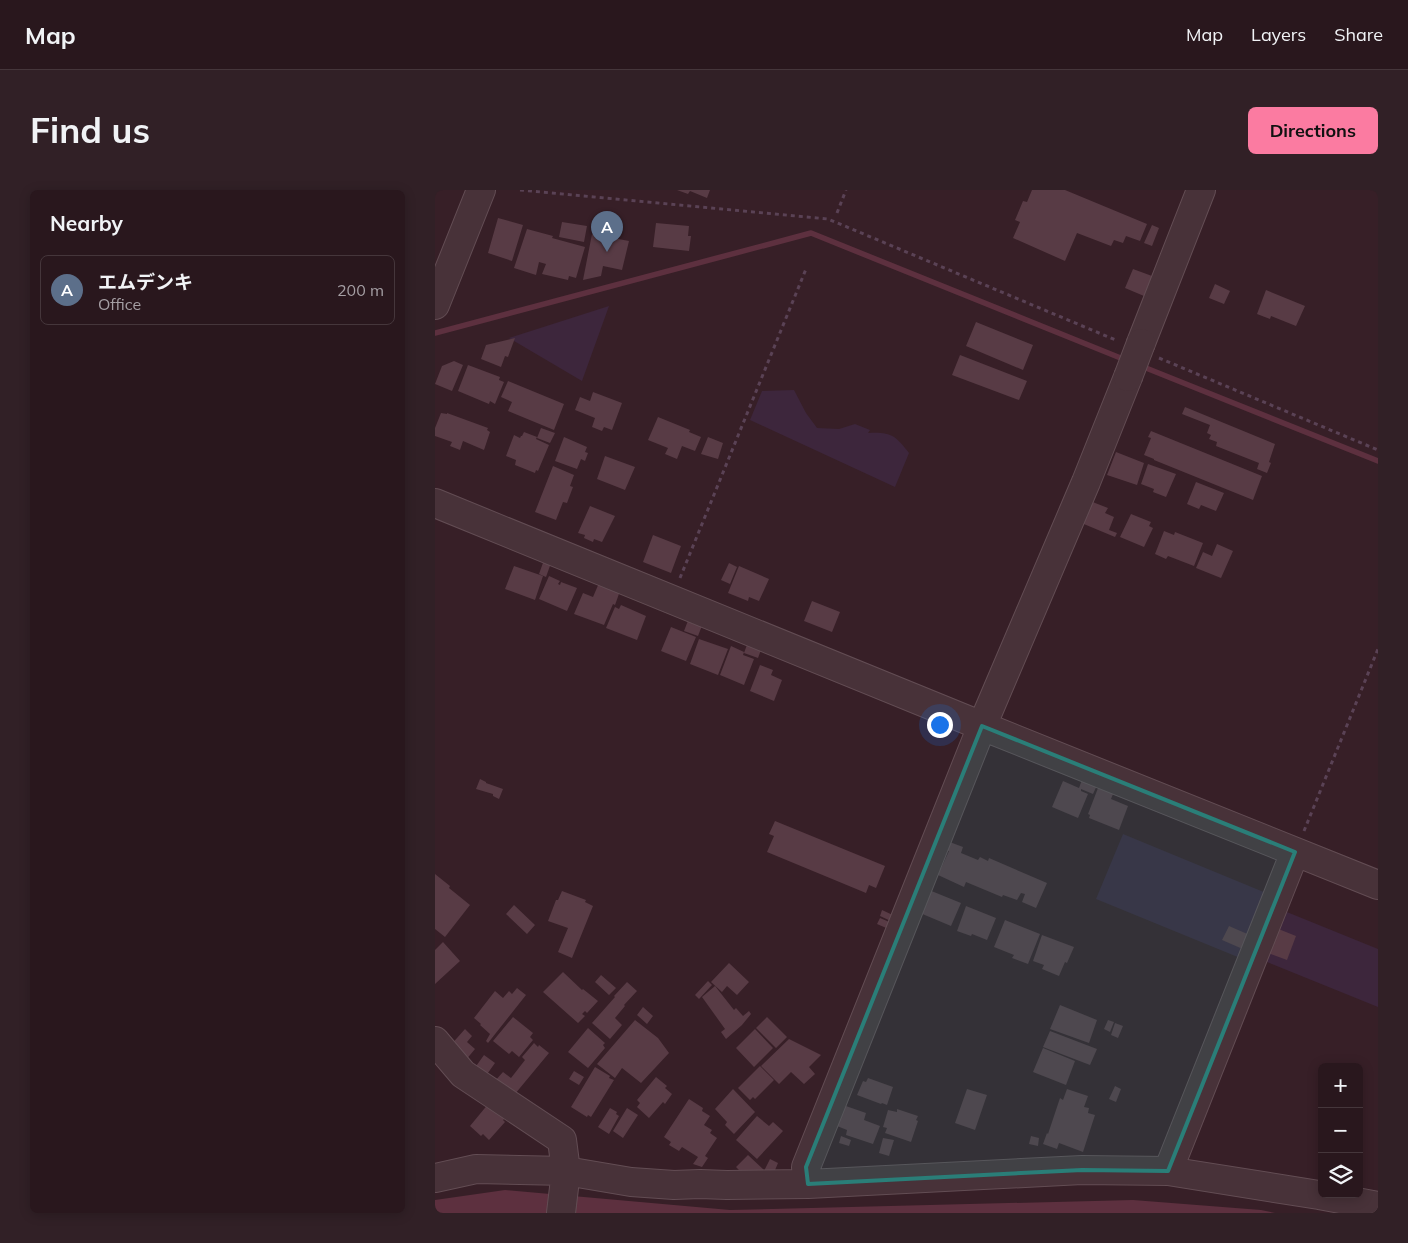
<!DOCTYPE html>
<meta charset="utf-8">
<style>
:root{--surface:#29171d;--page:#312026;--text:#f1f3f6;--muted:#a59fa4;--line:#45363b;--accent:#fb7ba1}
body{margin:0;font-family:Mulish,"Noto Sans JP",sans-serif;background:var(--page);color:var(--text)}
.controls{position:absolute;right:15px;bottom:15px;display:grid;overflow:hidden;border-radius:8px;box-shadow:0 2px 12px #0003}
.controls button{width:45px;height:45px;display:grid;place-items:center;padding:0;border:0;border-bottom:1px solid var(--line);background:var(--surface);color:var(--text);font:25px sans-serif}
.you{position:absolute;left:504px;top:534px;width:18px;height:18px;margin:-12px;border:4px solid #fff;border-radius:50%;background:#1a73e8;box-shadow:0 0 0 8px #1a73e833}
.badge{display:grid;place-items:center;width:32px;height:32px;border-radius:50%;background:var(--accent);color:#fff;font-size:16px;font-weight:700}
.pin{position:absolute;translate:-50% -41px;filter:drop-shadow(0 1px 2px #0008)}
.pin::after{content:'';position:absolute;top:26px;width:18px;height:15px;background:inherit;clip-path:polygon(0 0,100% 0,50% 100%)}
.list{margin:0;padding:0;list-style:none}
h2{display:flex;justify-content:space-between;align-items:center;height:65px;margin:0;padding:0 20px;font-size:21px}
h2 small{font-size:16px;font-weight:400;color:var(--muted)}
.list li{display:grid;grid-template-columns:32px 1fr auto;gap:15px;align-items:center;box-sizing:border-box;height:70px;margin:0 10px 10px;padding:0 10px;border:1px solid var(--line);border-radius:8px}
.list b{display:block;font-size:19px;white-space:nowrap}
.list p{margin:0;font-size:16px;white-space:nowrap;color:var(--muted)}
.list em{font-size:16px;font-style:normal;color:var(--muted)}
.icon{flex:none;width:28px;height:28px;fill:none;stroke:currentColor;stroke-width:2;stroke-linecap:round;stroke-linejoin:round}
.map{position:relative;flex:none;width:943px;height:1023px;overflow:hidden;border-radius:8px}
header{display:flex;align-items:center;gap:30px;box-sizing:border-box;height:70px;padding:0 25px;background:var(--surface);border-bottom:1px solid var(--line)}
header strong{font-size:24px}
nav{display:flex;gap:28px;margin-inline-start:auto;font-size:18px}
.intro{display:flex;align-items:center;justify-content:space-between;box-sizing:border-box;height:120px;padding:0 30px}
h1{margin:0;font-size:35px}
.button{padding:12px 22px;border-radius:8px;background:var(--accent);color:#111;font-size:18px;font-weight:700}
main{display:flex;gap:30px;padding:0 30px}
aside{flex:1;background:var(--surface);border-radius:8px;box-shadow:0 2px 12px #0003}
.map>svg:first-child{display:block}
</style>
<header>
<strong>Map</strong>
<nav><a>Map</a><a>Layers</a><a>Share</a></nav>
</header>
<div class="intro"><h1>Find us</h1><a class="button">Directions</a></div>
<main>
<aside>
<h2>Nearby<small></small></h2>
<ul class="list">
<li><span class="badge" style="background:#5c6f8a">A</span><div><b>エムデンキ</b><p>Office</p></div><em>200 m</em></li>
</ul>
</aside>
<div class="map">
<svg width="943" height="1023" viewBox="0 0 943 1023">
<rect width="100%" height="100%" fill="#371f27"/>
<path fill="#3d263c" d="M174 116 147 191 74 148Z
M359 200 371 223 382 238 404 239 420 234 435 240 433 243C456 242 460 245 474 263L460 297 315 230 327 201Z
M688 644 836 705 810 770 661 709Z
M842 718 943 759V817L822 768Z"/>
<path fill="#5d303f" d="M70 1000 295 1020 698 1010 826 1020 840 1023H0V1010Z"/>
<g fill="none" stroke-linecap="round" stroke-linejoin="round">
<path stroke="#5d303f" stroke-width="5.5" d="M0 143 376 43 693 171
M706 176 943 271"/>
</g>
<path fill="#583b45" d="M242 0H275L272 8 255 1 253 4Z
M597 0H630L712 34 705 51 691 46 688 53 679 50 676 56 642 43 630 71 578 48 585 32 580 30 588 11 592 12Z
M63 28 88 35 77 71 53 63Z
M127 32 152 36 149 52 124 47Z
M221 33 254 36 253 46H256L254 61 218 57Z
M717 35 724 38 717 56 709 53Z
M92 39 118 46 117 48 150 57 141 88 134 86 133 90 107 84 111 74 104 72 101 85 79 78Z
M157 44 194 51 187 80 168 76 166 86 148 90Z
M698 79 717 86 709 106 690 98Z
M780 94 795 101 789 114 774 108Z
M831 100 870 116 861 136 836 126 835 129 822 124Z
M541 132 598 155 588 180 531 156Z
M80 148 73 167 70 166 66 177 46 169 51 155Z
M525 165 592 191 584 210 517 185Z
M19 171 28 175 17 201 0 194 7 176Z
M33 175 65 187 64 190 69 192 60 214 55 211 54 214 23 201Z
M73 191 129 214 119 240 73 221 77 212 66 207Z
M158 202 187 213 177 240 169 237 167 241 157 237 160 228 140 220 145 207 155 211Z
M750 217 840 254 834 272 836 273 832 283 822 279 824 273 781 256 782 252 774 249 776 245 772 243 775 235 747 224Z
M6 223 12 224V223L53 238 52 240 55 242 49 260 28 251 25 260 15 256 17 252 0 246V238Z
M223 227 255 240 254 242 266 247 260 261 247 256 242 269 230 264 233 258 213 250Z
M106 238 120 243 115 253 102 248Z
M716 241 827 286 818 310 719 270V269L709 265 716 248 713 247Z
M89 242 102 247 101 249 114 255 103 281 101 280 100 283 80 275 81 270 71 266 79 245 85 248 86 246H87Z
M129 247 152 257 150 262 153 263 150 271 146 269 142 279 120 271Z
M273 247 288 253 283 269 266 264Z
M681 262 709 273 702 295 672 285Z
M170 266 200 277 190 300 162 289Z
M713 274 741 284 731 307 718 302 719 299 706 294Z
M118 276 139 285 135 296 138 297 132 313 128 312 121 330 100 322Z
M761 292 789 303 781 321 766 315 764 319 752 314Z
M655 311 673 318 670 323 679 327 674 340 682 343 680 347 644 332Z
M155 316 180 326 167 352 159 349 158 352 149 348 150 345 143 343Z
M696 324 716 332 714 336 718 338 709 357 685 347Z
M729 341 739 345 740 342 768 353 759 376 733 366 731 369 720 364Z
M218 345 246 356 236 383 208 372Z
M782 354 798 361 786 388 761 378 768 362 777 366Z
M109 370 116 373 111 387 104 384Z
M294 373 302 377 295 394 286 390Z
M79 376 108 386 100 410 70 399Z
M304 376 334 389 324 411 314 407 313 411 293 403Z
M114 386 125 391 123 394 125 395 126 392 142 398 132 421 104 409Z
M164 393 185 401 180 415 178 414 169 435 139 424 148 403 158 407Z
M377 411 405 422 397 442 369 431Z
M186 415 211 426 202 450 171 438 180 417 184 419Z
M254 428 268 433 263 446 249 441Z
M236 437 261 447 251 471 226 461Z
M264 449 293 459 283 485 255 474Z
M313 452 327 457 323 468 309 463Z
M296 456 309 462 308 465 319 469 309 495 285 485Z
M325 475 338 480 336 485 347 490 339 511 315 501Z
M648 587 663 593 658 604 646 599V601L653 604 643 628 617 617 628 591 644 598Z
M45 589 51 592V593L68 599 64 609 58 606V604L41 599Z
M663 598 678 604 676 609 693 616 684 640 654 628 655 625 653 624Z
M340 631 450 676 441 698 434 695 431 703 332 662 339 646 334 644Z
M512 651 528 657 526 663 543 670 545 667 553 671 554 668 612 693 601 718 587 712 590 704 586 703 582 710 568 705 567 707 531 692 529 697 503 685 514 661 509 660Z
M0 684 15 696 14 698 35 715 10 747 0 739Z
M494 700 526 713 516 736 485 723Z
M127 701 151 710 150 712 158 716 137 768 123 762 133 738 113 731 121 710H123Z
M79 715 100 735 92 744 71 724Z
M531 716 561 728 552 750 537 744 536 746 522 741Z
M447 720 462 727 460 733 445 726Z
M445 728 459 734 456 740 442 734Z
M570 730 605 744 593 774 577 768 579 765 559 757Z
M794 736 817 746 810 760 787 750Z
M836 736 861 746 852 770 830 762Z
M607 745 639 757 632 773 630 772 624 786 607 779 609 775 598 771Z
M8 752 25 771 0 794V760Z
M294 773 314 792 302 805 292 796 287 802 276 792Z
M128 782 147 800 148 799 163 811 152 823 150 821 147 824 150 826 143 833 108 802Z
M166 785 181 798 174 805 160 792Z
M273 791 277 795 264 809 260 805Z
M192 792 202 801 189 815 190 816 180 828 187 835 175 849 157 833 180 807 179 806Z
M280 796 299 820 301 818 308 826 314 821 316 824 307 835 291 849 286 842 290 839 267 807Z
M82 798 91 805 53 853 51 851 55 844 45 835 46 834 39 828 60 801 68 808 74 801 77 804Z
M625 815 662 830 654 853 615 839Z
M208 817 218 826 212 834 202 825Z
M78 827 98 843 95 847 98 850 84 867 77 861 74 864 58 851Z
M332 827 352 847 341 858 321 838Z
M200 830 223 848 234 863 206 893 187 878 180 888 162 874Z
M673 830 679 832 675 842 669 839Z
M680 833 688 836 683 848 676 845Z
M153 838 170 853 168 855 170 858 153 878 133 862Z
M30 839 37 846 32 852 40 859 30 871 14 857Z
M320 839 338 858 319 877 301 858Z
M615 841 662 859 655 875 608 857Z
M354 849 386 865 374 877 380 884 369 894 356 882 344 894 326 876Z
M99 853 103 857 104 855 114 863 80 904 59 892 68 882 76 888 90 870 87 867Z
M608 858 640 871 631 895 598 882Z
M49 865 60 873 50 887 39 879Z
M325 876 339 890 320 909 318 907 315 910 303 898Z
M160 877 175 886 174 888 179 890 156 927 153 925 152 927 136 917Z
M139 881 149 887 144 895 134 889Z
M221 887 232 896 230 898 237 904 230 914 228 912 214 928 202 917 205 913 202 910Z
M433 888 458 897 452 915 447 913 446 914 422 905 428 891 431 892Z
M680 896 686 899 681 912 674 909Z
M298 899 320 922 299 944 290 935 292 932 280 919Z
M532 899 552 905 540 940 520 933Z
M632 899 653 906 649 917 654 918 653 923 660 925 648 962 624 953 622 959 608 954 612 943 613 944 625 908 628 910Z
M254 909 268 918 267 921 275 926 269 935 277 940 275 943 282 948 270 966 273 968 267 977 258 974 263 967 247 957 244 961 234 955 236 952 229 947Z
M54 913 71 927 68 930 70 932 54 950 48 944 46 946 35 936Z
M408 915 431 923 429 930 445 936 438 954 411 945 412 940 397 934Z
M175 918 182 922 181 924 184 926 174 944 163 937Z
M192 918 203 925 188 948 178 941Z
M462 919 483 926 481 930 483 931 476 952 450 943 452 938 448 937 453 920 462 922Z
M322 926 334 936 338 932 348 941 322 969 301 950Z
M406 946 416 950 414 956 404 953Z
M596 946 604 948 603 956 594 954Z
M448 948 459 950 454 966 444 963Z
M313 965 329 980 325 985 310 986 301 977Z
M335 969 343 973 338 985 329 981Z"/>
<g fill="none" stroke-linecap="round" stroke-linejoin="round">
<defs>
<path id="minor" d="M0 115 46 0
M706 153 766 0
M0 313 547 536 943 695
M0 851 28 884 127 950 131 981 126 1023
M733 981 860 662
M0 988 41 979 131 981 196 992 239 995 265 994 292 995 373 994 647 980 733 981 884 1005 943 1016
M373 994 371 977 547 536 651 292 693 187"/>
</defs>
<use href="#minor" stroke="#634d54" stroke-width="30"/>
<path stroke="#5a4255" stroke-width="3" stroke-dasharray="4 4" stroke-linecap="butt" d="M85 0 393 29 683 151
M402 23 411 0
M724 168 943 260
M245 388 371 79
M869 641 943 459"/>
<use href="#minor" stroke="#483239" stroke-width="28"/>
<defs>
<path id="minor-bridge" d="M693 187 706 153"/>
</defs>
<use href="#minor-bridge" stroke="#634d54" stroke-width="30" stroke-linecap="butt"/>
<use href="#minor-bridge" stroke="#483239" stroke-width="28"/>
</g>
<path fill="#2a7e78" fill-opacity="0.2" stroke="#2a7e78" stroke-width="4" stroke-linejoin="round" d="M547 536 860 662 733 981 647 980 373 994 371 977Z"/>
</svg>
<div class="controls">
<button>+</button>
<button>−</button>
<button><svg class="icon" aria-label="layers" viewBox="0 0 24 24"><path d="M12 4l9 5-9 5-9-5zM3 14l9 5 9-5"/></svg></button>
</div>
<div class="you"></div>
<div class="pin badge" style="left:172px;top:62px;background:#5c6f8a">A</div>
</div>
</main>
